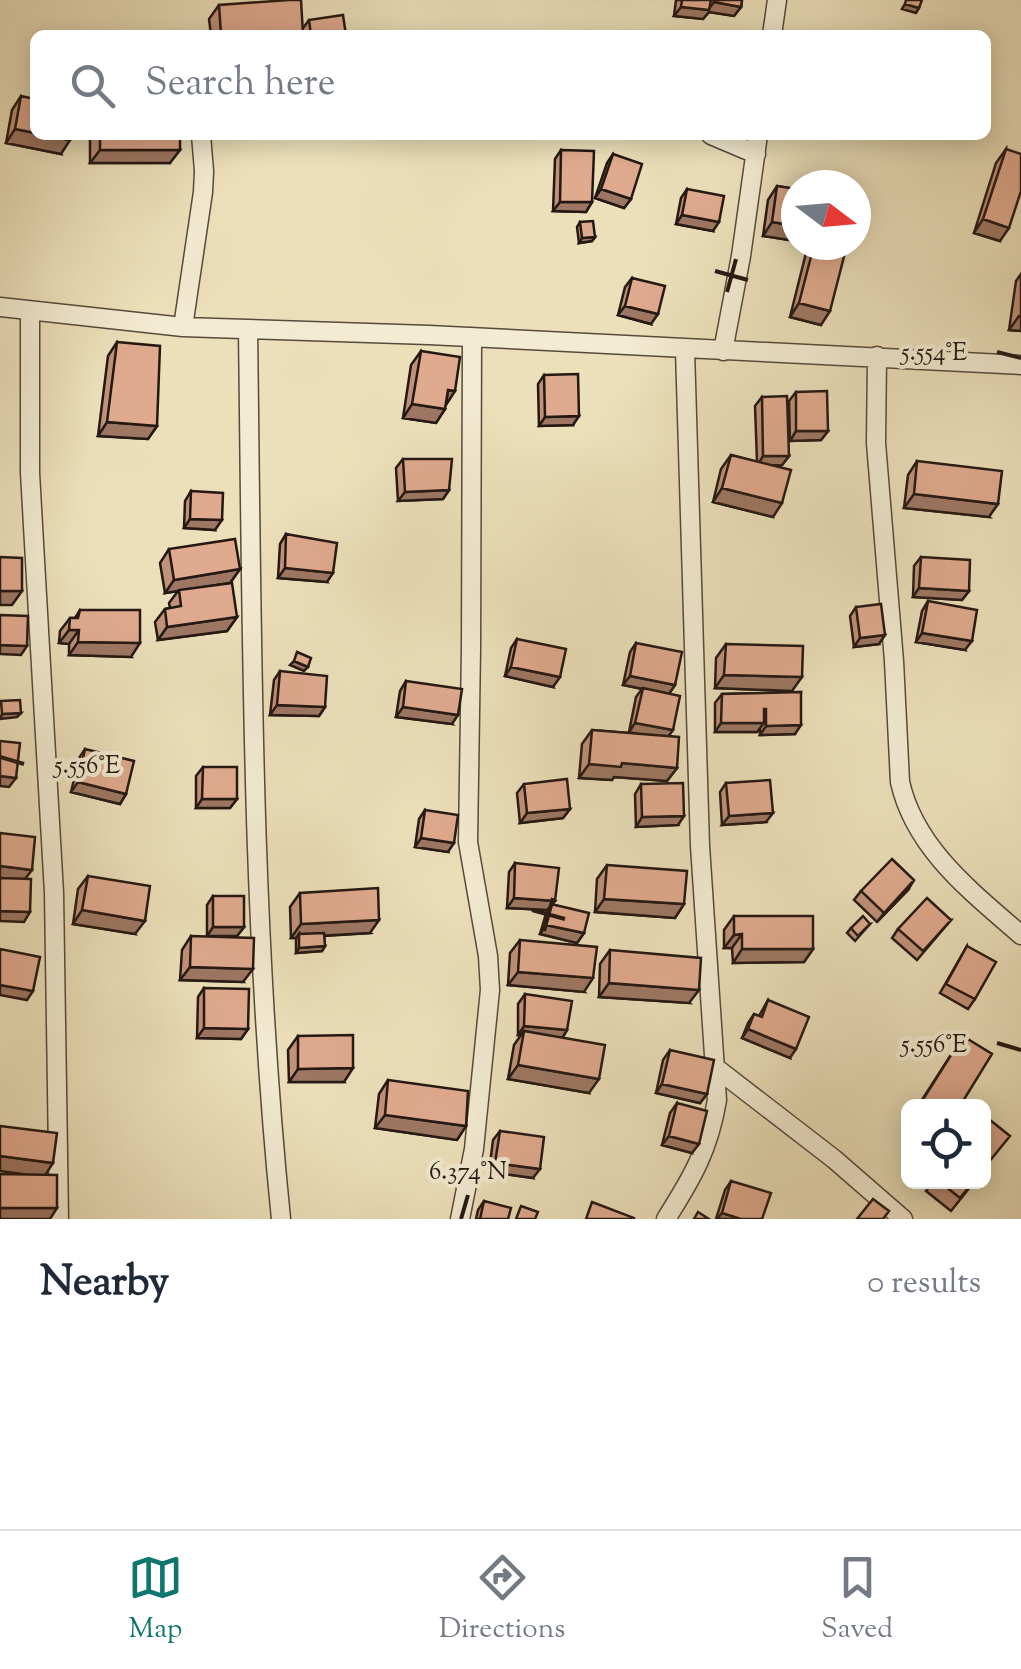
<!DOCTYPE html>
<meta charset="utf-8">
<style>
:root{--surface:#fff;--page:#f6f6f7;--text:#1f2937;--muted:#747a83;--line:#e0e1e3;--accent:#0f766e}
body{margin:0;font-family:"Sorts Mill Goudy",serif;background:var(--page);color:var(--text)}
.controls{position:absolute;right:30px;bottom:30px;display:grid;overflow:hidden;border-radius:15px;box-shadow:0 5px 25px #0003}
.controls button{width:90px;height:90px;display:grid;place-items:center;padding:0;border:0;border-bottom:2px solid var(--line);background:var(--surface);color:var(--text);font:50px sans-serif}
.compass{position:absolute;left:781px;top:170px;width:90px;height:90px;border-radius:50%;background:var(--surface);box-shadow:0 5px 25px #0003;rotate:106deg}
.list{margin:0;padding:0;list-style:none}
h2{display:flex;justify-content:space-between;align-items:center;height:130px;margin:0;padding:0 40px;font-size:42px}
h2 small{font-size:32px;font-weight:400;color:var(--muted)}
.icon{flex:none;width:55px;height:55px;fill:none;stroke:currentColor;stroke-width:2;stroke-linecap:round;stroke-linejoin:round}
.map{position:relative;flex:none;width:1021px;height:1219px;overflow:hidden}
.search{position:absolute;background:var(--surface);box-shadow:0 5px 25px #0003;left:30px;right:30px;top:30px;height:110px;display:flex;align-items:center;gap:25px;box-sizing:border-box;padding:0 35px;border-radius:15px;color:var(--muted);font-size:38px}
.sheet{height:310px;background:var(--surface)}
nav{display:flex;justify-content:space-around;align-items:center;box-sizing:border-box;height:140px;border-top:2px solid var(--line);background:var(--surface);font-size:28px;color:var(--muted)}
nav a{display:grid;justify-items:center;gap:5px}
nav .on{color:var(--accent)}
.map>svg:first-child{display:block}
</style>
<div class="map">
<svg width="1021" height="1219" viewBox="0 0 1021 1219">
<rect width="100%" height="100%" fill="#ece0ba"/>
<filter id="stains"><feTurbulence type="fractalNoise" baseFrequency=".002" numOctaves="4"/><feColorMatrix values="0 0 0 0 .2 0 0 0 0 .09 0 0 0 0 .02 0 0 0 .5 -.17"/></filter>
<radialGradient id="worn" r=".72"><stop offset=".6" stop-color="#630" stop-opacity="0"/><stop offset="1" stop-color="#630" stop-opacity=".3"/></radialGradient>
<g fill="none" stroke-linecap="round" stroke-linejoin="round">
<defs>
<path id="street" d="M772 35 777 0
M711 135 756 154
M0 307 183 327 429 335 1021 365
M30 312V473L54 893 59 1219
M183 327 203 192 204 171 201 135
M248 330C252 626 251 924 281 1219
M723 351 741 256 758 135
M877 356 876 443 894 661 900 782C915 849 972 892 1021 935
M716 1068 834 1159 903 1219
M460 1219 474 1149 490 990 488 956 468 842 471 648 472 337
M666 1219C692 1178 709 1149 717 1100L700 846 685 350"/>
</defs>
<use href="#street" stroke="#564a3d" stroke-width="21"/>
<use href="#street" stroke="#f3ebd2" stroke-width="18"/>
</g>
<path fill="#c1927a" stroke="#241813" stroke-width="2.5" d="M676 0H742L741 7 734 16 709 12 703 19 674 16Z
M219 5 303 28 309 20 346 35H211L209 19Z
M21 96 61 154 6 143 12 110Z
M90 135H180L170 163H90Z
M1006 149 1000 241 974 233 996 163Z
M561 150 592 202 586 212 553 211 555 159Z
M613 154 631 199 624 208 595 198 607 163Z
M777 186 796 189V241L763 236 768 200Z
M687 189 713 231 676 224 681 198Z
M580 222 595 237 592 241 579 243 577 227Z
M810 245H847L821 325 790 317 807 249Z
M1021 274V331L1009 330 1016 281Z
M632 278 651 324 618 315 625 287Z
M117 342 157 426 148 439 98 436 108 356Z
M421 351 445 409 436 423 403 418 411 365Z
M544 375 573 425 539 426 538 384Z
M796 392 828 431 821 440 790 441 789 401Z
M762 397 789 456 782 465H771L773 517 713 502 721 469 731 455 757 462 755 406Z
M403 459 449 490 443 499 398 501 396 468Z
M917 461 989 517 904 508 908 475Z
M191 491 215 530 184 528 185 501Z
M286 534 327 582 278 578 280 544Z
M169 549 240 569 230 583 208 586 237 617 227 631 158 640 155 622 165 609 170 608 169 603 178 591 165 593 160 563Z
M921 557 969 591 962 600 913 597 914 566Z
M928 601 965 650 916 642 922 611Z
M856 607 879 644 854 647 850 616Z
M80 610 131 657 69 655V644L59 643 60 631 70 618H75Z
M517 639 553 687 505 676 511 648Z
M636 643 669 693 668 737 677 768 667 781 614 777 612 780 579 778 582 744 592 730 640 734 629 732 636 697 642 689 623 685 630 652Z
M726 644 792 691 715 688 716 658Z
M280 671 325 707 319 716 270 715 274 680Z
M406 681 452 724 396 717 400 691Z
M801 692 795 734 760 735V729L757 732H715V703L722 694Z
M85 749 126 794 120 804 71 792 79 758Z
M203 767 237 799 230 808H196V776Z
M726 783 766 822 722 825 720 792Z
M524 784 570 809 563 818 520 823 517 793Z
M641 784 678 825 636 827 635 794Z
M425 810 448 852 415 847 419 819Z
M515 863 553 904 584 933 577 943 540 934 547 910 507 908 509 872Z
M607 865 684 904 675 918 595 912 597 879Z
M88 876 135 934 73 924 78 889Z
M908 890 877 922 854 900 861 891Z
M300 893 370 933 324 936 325 946 322 951 296 953V938H291L290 907Z
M213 896 244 927 237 936H207V905Z
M734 916 813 949 804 962 733 963 732 948H724V930Z
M951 920 917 960 892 938 898 929Z
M870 924 855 941 847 933 851 928Z
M191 936 243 982 180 980 182 950Z
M520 940 584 992 508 985 510 953Z
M967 946 975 999 968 1009 940 993Z
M610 950 689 1003 599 997 600 964Z
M204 988 248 1029 241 1039 197 1038 198 997Z
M525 994 567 1030 562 1038 589 1093 508 1079 514 1045 521 1035H518V1004Z
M768 1000 790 1058 742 1038 748 1023 754 1014 759 1016Z
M298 1036 344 1082H289L288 1050Z
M963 1036 960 1106H918Z
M670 1050 707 1094 700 1103 656 1093 663 1060Z
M388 1080 466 1126 457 1140 375 1128 379 1094Z
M677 1103 692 1153 662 1145 670 1113Z
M500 1131 533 1178 489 1172 493 1140Z
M731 1181 762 1219H716L725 1190Z
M933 1182H974L951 1211 926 1191Z
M484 1201 508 1219H476L478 1210Z"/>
<path fill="#9d7763" stroke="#241813" stroke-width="2.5" d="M714 2 741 7 734 16 709 12 703 19 674 16 681 7 708 10Z
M905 4 919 8 916 13 902 9Z
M15 129 35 133V135H44L70 140 61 154 6 143Z
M100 150H180L170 163H90Z
M601 189 631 199 624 208 595 198Z
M560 202H592L586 212 553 211Z
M682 215 719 222 713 231 676 224Z
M983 219 1009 228 1000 241 974 233Z
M772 222 796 226V241L763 236Z
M595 237 592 241 579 243 582 238Z
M799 303 830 311 821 325 790 317Z
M625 306 658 314 651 324 618 315Z
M1019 316H1021V331L1009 330Z
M448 390 455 391 446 405Z
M412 404 445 409 436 423 403 418Z
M579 416 573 425 539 426 545 417Z
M107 422 157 426 148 439 98 436Z
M796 431H828L821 440 790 441Z
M763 456H789L782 465 757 466Z
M722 488 782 503 773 517 713 502Z
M449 490 443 499 398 501 405 492Z
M914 494 998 504 989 517 904 508Z
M190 519 222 520 215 530 184 528Z
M285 568 333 573 327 582 278 578Z
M240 569 230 583 165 593 174 580Z
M919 588 969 591 962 600 913 597Z
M0 591H22L12 605H0Z
M237 617 227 631 158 640 167 627Z
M69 630H79L69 644 59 643Z
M922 633 972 641 965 650 916 642Z
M885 635 879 644 854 647 860 638Z
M78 642 140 643 131 657 69 655Z
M0 645 27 646 21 655 0 654Z
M294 661 308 667 304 671 290 665Z
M511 667 560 677 553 687 505 676Z
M724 675 802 677 792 691 715 688Z
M630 676 675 685 669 694 623 685Z
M277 705 325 707 319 716 270 715Z
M403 707 458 715 452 724 396 717Z
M21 713 17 717 0 719 2 714Z
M635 723 673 730 666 740 629 732Z
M721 723H764L757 732H715Z
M801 725 795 734 760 735 766 726Z
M622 763 677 768 667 781 614 777 612 780 579 778 589 764Z
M0 776 16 778 9 787 0 786Z
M78 782 126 794 120 804 71 792Z
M202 799H237L230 808H196Z
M570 809 563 818 520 823 527 813Z
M773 813 766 822 722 825 729 816Z
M684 816 678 825 636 827 642 817Z
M421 838 454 843 448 852 415 847Z
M0 866 32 870 22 883 0 881Z
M914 880 908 890 877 922 884 913Z
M514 898 555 901 547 910 507 908Z
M604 899 684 904 675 918 595 912Z
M82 910 145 921 135 934 73 924Z
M0 911 30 912 24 922 0 921Z
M379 920 370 933 299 937V934L296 938H291L301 924Z
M546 925 584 933 577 943 540 934Z
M213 927H244L237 936H207Z
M742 934 732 948H724L734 935Z
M325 946 322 951 296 953 299 948Z
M742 949H813L804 962 733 963Z
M190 967 253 969 243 982 180 980Z
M518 972 593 978 584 992 508 985Z
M609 983 699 990 689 1003 599 997Z
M0 985 33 991 27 1000 0 995Z
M524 1026 567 1030 561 1040 524 1031 521 1035H518Z
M204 1028 248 1029 241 1039 197 1038Z
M748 1029 796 1049 790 1058 742 1038Z
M518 1065 599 1079 589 1093 508 1079Z
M353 1068 344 1082H289L298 1069Z
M662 1084 707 1094 700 1103 656 1093Z
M385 1115 466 1126 457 1140 375 1128Z
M669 1136 699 1144 692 1153 662 1145Z
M0 1156 53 1163 44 1177 0 1171Z
M495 1163 540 1169 533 1178 489 1172Z
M0 1208H57L50 1219H0Z
M722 1213 741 1219H717Z"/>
<path fill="#e0aa8e" stroke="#241813" stroke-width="2.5" d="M289 0H301L303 34 221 35 219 5Z
M682 0H711L709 10 681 7Z
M714 0H742L741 7 714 2Z
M906 0H922L919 8 905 4Z
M343 15 346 35H311L309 20Z
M21 96 35 99V133L15 129Z
M44 135H71L70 140Z
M100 135H180V150H100Z
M1006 149 1021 154V191L1009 228 983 219Z
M561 150 594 151 592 202H560Z
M613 154 642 164 631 199 601 189Z
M777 186 796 189V226L772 222Z
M687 189 724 196 719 222 682 215Z
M593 221 595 237 582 238 580 222Z
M814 245H847L830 311 799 303Z
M632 278 665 286 658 314 625 306Z
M117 342 160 346 157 426 107 422Z
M421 351 460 357 455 391 448 390 445 409 412 404Z
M578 374 579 416 545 417 544 375Z
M827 391 828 431H796V392Z
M787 396 789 456H763L762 397Z
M731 455 791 470 782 503 722 488Z
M403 459H452L449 490 405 492Z
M917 461 1002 471 998 504 914 494Z
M191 491 223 493 222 520 190 519Z
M286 534 337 543 333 573 285 568Z
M235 539 240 569 174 580 169 549Z
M0 557 22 558V591H0Z
M921 557 970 560 969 591 919 588Z
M232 583 237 617 167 627 165 609 181 606 179 590Z
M928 601 977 610 972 641 922 633Z
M881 604 885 635 860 638 856 607Z
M80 610H140V643L78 642 79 630H69L70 618H78Z
M0 615 28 616 27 646 0 645Z
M517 639 566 649 560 677 511 667Z
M636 643 682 652 675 685 630 676Z
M726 644 803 646 802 677 724 675Z
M297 652 311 658 308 667 294 661Z
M280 671 327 676 325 707 277 705Z
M406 681 462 689 458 715 403 707Z
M643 688 680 696 673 730 635 723Z
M801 692V725L766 726V709H764V723H721L722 694Z
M20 700 21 713 2 714 1 701Z
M592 730 679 737 677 768 622 763 621 767 589 764Z
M0 741 20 743 16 778 0 776Z
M85 749 134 761 126 794 78 782Z
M203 767H237V799H202Z
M567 779 570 809 527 813 524 784Z
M770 780 773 813 729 816 726 783Z
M683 783 684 816 642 817 641 784Z
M425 810 458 815 454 843 421 838Z
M0 833 35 837 32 870 0 866Z
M892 859 914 880 884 913 861 891Z
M515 863 559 868 555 901 514 898Z
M607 865 687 871 684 904 604 899Z
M88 876 150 886 145 921 82 910Z
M0 878 31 879 30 912 0 911Z
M378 888 379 920 301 924 300 893Z
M213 896H244V927H213Z
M927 898 951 920 923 951 898 929Z
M551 904 589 913 584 933 546 925Z
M734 916H813V949H742V934L734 935Z
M863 916 870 924 858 936 851 928Z
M324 933 325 946 299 948V934Z
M191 936 254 938 253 969 190 967Z
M520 940 597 947 593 978 518 972Z
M967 946 996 962 975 999 946 984Z
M0 949 40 957 33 991 0 985Z
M610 950 701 958 699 990 609 983Z
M204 988 249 989 248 1029 204 1028Z
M525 994 572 1001 567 1030 524 1026Z
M768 1000 809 1017 796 1049 748 1029 754 1014 762 1017Z
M524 1031 605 1045 599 1079 518 1065Z
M353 1035V1068L298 1069V1036Z
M963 1036 992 1054 960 1106H930L922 1101Z
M670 1050 714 1060 707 1094 662 1084Z
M388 1080 468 1091 466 1126 385 1115Z
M677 1103 707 1111 699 1144 669 1136Z
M985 1116 1010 1136 984 1168V1117Z
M0 1126 57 1133 53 1163 0 1156Z
M500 1131 544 1137 540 1169 495 1163Z
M0 1174 57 1175V1208H0Z
M731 1181 771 1193 762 1219H741L722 1213Z
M940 1182H973L960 1198Z
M873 1199 889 1211 883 1219H857Z
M484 1201 511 1208 508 1219H480Z
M592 1202 634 1218V1219H586Z
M521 1206 538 1212 535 1219H516Z
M698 1212 709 1219H694Z"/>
<path fill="none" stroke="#241813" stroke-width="4" d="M715 271 748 280M727 292 736 259M997 352 1021 358M0 757 24 764M532 910 565 919M544 931 553 898M997 1043 1021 1050M461 1219 468 1195"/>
<g font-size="25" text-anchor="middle" fill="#241813" stroke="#f3ebd2" stroke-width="8" stroke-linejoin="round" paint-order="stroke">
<text x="934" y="360">5.554°E</text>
<text x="87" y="773">5.556°E</text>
<text x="934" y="1052">5.556°E</text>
<text x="468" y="1179">6.374°N</text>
</g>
<rect width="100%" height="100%" filter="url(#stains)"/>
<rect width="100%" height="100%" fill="url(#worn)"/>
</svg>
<div class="controls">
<button><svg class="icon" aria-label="locate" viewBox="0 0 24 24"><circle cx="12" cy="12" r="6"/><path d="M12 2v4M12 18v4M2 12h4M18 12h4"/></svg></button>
</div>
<svg class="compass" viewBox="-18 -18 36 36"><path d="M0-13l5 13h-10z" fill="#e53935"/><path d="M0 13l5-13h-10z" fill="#747a83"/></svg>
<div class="search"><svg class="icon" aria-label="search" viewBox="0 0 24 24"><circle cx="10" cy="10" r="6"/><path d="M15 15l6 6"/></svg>Search here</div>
</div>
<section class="sheet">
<h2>Nearby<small>0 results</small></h2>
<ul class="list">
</ul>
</section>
<nav>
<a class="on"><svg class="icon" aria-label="map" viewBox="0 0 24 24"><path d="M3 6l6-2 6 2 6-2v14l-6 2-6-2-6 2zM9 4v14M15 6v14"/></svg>Map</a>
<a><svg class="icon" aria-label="directions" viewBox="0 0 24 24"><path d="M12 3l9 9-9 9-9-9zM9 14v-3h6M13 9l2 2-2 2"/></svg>Directions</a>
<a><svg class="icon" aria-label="saved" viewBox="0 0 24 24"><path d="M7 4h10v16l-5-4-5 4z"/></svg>Saved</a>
</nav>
